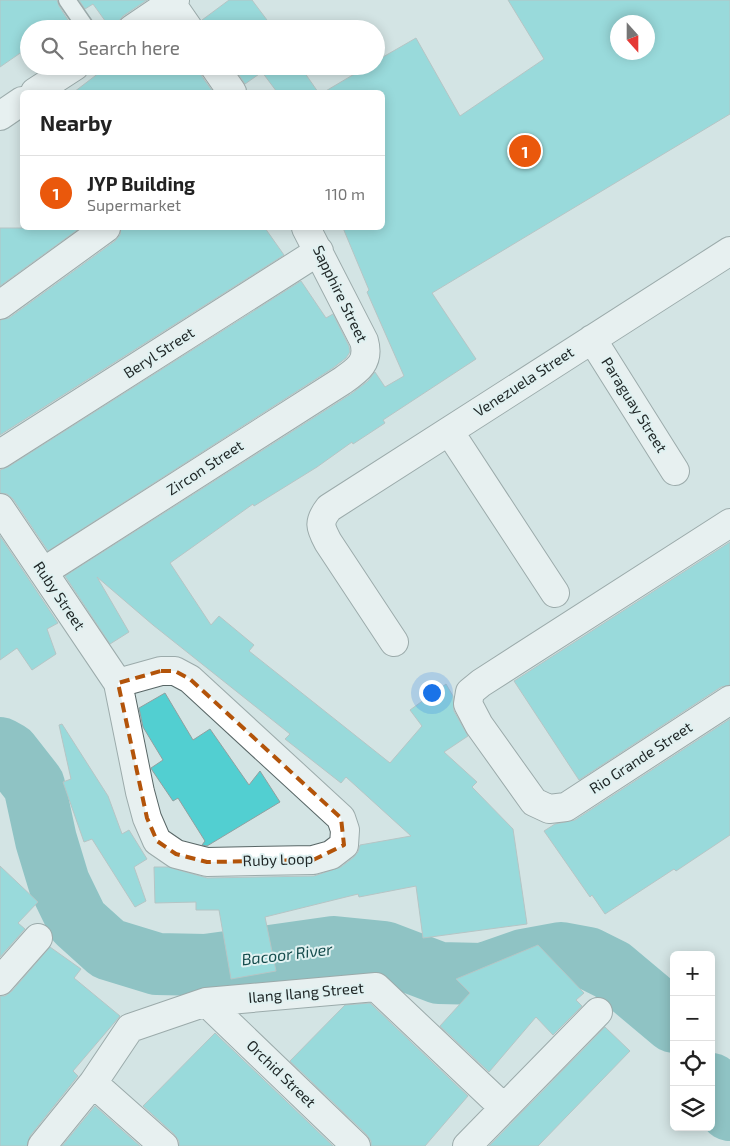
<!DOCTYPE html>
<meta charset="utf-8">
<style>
:root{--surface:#fff;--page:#f6f6f6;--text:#222;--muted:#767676;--line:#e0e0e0;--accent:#ea580c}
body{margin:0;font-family:"Exo 2",sans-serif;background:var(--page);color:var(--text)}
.controls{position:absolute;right:15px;bottom:15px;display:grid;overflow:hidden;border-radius:8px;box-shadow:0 2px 12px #0003}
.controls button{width:45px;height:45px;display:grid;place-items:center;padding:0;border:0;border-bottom:1px solid var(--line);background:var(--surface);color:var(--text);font:25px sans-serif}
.compass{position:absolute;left:610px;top:15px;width:45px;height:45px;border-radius:50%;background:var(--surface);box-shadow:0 2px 12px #0003;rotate:159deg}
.you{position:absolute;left:431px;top:692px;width:18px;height:18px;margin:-12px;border:4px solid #fff;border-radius:50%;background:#1a73e8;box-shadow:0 0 0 8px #1a73e833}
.badge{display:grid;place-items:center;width:32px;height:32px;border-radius:50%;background:var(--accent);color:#fff;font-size:16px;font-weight:700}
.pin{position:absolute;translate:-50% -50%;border:2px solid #fff;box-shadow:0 1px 5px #0006}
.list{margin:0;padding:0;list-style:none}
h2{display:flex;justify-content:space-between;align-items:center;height:65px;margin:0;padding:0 20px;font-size:21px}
h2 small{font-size:16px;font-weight:400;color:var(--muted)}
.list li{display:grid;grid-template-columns:32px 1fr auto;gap:15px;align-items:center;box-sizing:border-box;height:75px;padding:0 20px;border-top:1px solid var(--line)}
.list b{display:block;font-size:19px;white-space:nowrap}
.list p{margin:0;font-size:16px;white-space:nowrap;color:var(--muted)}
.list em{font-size:16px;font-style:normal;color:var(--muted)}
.icon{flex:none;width:28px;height:28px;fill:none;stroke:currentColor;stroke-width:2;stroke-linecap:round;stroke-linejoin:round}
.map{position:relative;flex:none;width:730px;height:1146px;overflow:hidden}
.search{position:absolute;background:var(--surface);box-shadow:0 2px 12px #0003;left:20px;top:20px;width:365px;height:55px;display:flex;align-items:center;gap:12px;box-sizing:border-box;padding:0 18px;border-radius:28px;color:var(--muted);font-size:19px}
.panel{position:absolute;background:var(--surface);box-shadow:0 2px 12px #0003;left:20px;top:90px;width:365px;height:140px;border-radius:8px}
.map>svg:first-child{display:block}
</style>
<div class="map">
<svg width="730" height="1146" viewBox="0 0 730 1146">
<rect width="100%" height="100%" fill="#d3e4e4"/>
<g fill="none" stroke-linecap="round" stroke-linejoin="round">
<path stroke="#3c9b9d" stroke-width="62" d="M0 748 9 753 34 785 46 840 59 883 78 922 108 949 157 964 206 965 334 947 384 952 439 973 483 974 523 960 561 953 588 958 612 970 674 1022
M711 1084 730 1110"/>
</g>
<path fill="#52cfd1" stroke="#91a0a0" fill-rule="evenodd" d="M0 0H57L59 6 68 20 55 29H29V47L0 67Z
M79 0H147L123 16 118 22 117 29H111L93 4 85 9Z
M229 0H252L270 24 275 21 280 29H204L202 20Z
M508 0H730V114L432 293 476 359 383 420 385 423 353 444 352 442 317 467 254 506 253 504 170 563 211 625 219 616 254 645 249 651 390 763 422 726 410 710 446 684 453 696 454 711 468 736 444 752 477 782 472 787 513 829 527 924 423 938 416 886 359 897 358 894 265 917 276 971 231 979 219 910H196V902L155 903 154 867H168L207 878 314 876 341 867 354 857 358 852 360 845 411 836 346 777 341 783 285 739 290 734 153 625 97 577 129 632 110 644 65 576 351 394 368 381 375 372 385 387 404 376 367 292 369 290 343 228H382V92H324L368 66H376V61L416 38 460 116 544 59ZM618 22H648V52H618Z
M108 66H199L201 75 213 92H74Z
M233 66H300L318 92H277L262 72 245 84Z
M0 228H80L0 286Z
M121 228H265L284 255 0 435V320L9 318 115 241 120 235Z
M301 281 326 318 333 314 349 346 350 352 346 358 333 368 48 551 13 499 7 494 0 493V470L8 467Z
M0 536 58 623 47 629 56 654 32 670 17 648 0 660Z
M730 542V685L721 687 579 780 514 681Z
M165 693 193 740 210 729 249 785 260 771 280 802 207 846 202 845 205 841 178 798 173 801 152 770 151 768 163 760 143 727 139 708Z
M730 719V835L676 871 674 869 605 914 592 895 590 897 544 831 555 824 575 820Z
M62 724 108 796 122 834 129 830 147 859 134 867 146 901 135 907 92 839 84 842 63 782 71 779 59 725Z
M0 866 38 902 18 923 25 929 0 957Z
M538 945 584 993 576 1000 582 1006 553 1035 536 1017 489 1072 440 1026 470 993 456 979Z
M50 947 81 969 74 978 120 1016 73 1071 78 1076 30 1136 27 1146H0V996H5L12 991Z
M370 1003 468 1096 425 1146H371V1141L367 1135 290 1061 345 1005Z
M605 1027 630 1051 538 1146H489Z
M215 1033 333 1146H179V1141L174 1134 143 1106Z
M95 1106 140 1146H62Z"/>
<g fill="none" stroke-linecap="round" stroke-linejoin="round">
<defs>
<path id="lane" d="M67 0 87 29"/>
<path id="street" d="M171 3 189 29
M132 29 175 0
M214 66 232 92
M35 92 75 66
M0 116 22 101
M0 305 106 228
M592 339 675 471
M449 431 555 593
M0 454 319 251
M0 508 118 683 140 792 147 818 157 841 176 854 207 862 313 860 331 855 344 845 345 830 341 818 190 679 175 671H161L118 683
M730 523 481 683 470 692 468 704 479 725 534 802 549 809 566 807 730 700
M43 572 342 381C358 370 370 362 364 341L306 228
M394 642 328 542C320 527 318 522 329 508L730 251
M0 981 38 938
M206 1002 356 1146
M93 1083 164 1146
M42 1146 93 1083 130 1028 206 1002 376 987 504 1108
M467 1146 598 1012"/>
</defs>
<use href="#lane" stroke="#586666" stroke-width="19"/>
<use href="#street" stroke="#586666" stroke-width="30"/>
<use href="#lane" stroke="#fff" stroke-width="16"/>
<use href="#street" stroke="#fff" stroke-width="28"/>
</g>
<path d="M0 0H730V1146H0ZM161 671H175L190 679 341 818 344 845 313 860 207 862 176 854 157 841 147 818 118 683Z" fill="#d3e4e4" fill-opacity=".55" fill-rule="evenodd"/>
<path fill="none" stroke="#b3540a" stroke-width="4" stroke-dasharray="10 6" stroke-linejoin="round" d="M161 671H175L190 679 341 818 344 845 313 860 207 862 176 854 157 841 147 818 118 683Z"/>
<g text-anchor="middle" stroke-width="4" stroke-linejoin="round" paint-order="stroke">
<g font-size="15" fill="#1f2626" stroke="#e0f1f1">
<text transform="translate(340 294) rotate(64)" y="5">Sapphire Street</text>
<text transform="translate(159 353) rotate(-33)" y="5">Beryl Street</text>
<text transform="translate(524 382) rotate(-33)" y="5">Venezuela Street</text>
<text transform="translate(634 405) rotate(58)" y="5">Paraguay Street</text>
<text transform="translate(205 468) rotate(-33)" y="5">Zircon Street</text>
<text transform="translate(59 596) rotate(56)" y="5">Ruby Street</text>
<text transform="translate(641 758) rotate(-33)" y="5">Rio Grande Street</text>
<text transform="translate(278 860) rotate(-2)" y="5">Ruby Loop</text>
<text transform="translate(306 993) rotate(-5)" y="5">Ilang Ilang Street</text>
<text transform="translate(281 1074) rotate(44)" y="5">Orchid Street</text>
</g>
<g font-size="16" font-style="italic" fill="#174d4e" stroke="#e0f1f1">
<text transform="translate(287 954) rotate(-7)" y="6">Bacoor River</text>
</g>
</g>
</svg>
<div class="controls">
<button>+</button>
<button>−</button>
<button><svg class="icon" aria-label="locate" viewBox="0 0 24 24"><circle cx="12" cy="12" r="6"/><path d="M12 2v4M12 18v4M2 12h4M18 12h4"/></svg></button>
<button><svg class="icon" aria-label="layers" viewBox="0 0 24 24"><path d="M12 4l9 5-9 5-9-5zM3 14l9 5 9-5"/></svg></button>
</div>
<svg class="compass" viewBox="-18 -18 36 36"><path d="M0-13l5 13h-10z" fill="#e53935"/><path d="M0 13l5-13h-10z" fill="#767676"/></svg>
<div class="you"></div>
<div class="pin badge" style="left:525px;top:151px">1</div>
<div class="search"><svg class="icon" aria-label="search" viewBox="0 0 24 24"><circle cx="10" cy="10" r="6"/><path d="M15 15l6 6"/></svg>Search here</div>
<section class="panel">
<h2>Nearby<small></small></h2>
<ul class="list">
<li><span class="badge">1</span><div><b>JYP Building</b><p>Supermarket</p></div><em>110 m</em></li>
</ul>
</section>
</div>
